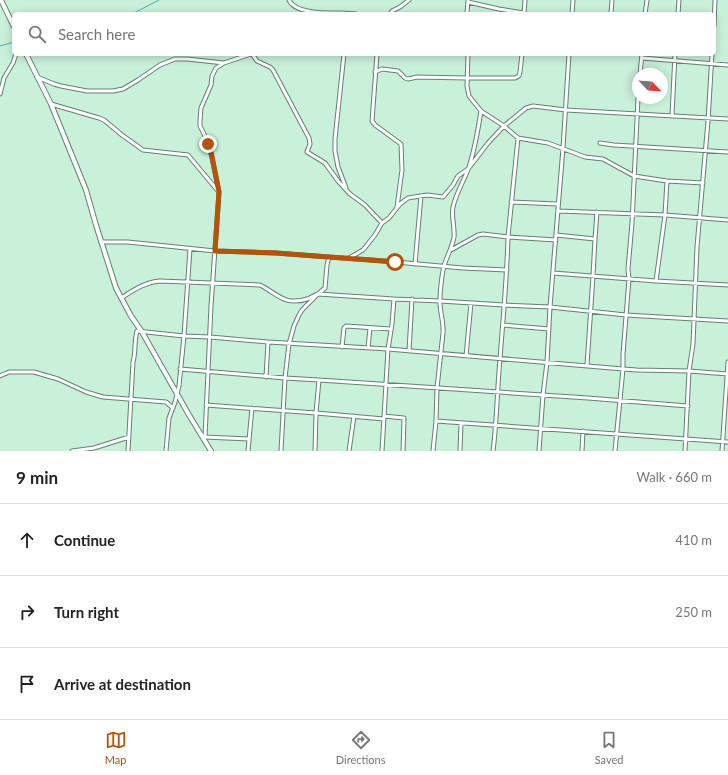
<!DOCTYPE html>
<meta charset="utf-8">
<style>
:root{--surface:#fff;--page:#f2f2f2;--text:#222;--muted:#767676;--line:#e0e0e0;--accent:#b45309}
body{margin:0;font-family:Lato,sans-serif;background:var(--page);color:var(--text)}
.compass{position:absolute;left:632px;top:68px;width:36px;height:36px;border-radius:50%;background:var(--surface);box-shadow:0 2px 10px #0003;rotate:115deg}
.stop{position:absolute;width:12px;height:12px;margin:-9px;border:3px solid #b45309;border-radius:50%;background:#fff}
.stop.end{background:#b45309;border-color:#fff;box-shadow:0 1px 4px #0008}
.list{margin:0;padding:0;list-style:none}
h2{display:flex;justify-content:space-between;align-items:center;height:52px;margin:0;padding:0 16px;font-size:17px}
h2 small{font-size:13px;font-weight:400;color:var(--muted)}
.list li{display:grid;grid-template-columns:26px 1fr auto;gap:12px;align-items:center;box-sizing:border-box;height:72px;padding:0 16px;border-top:1px solid var(--line)}
.list b{display:block;font-size:15px;white-space:nowrap}
.list em{font-size:13px;font-style:normal;color:var(--muted)}
.icon{flex:none;width:22px;height:22px;fill:none;stroke:currentColor;stroke-width:2;stroke-linecap:round;stroke-linejoin:round}
.map{position:relative;flex:none;width:728px;height:451px;overflow:hidden}
.search{position:absolute;background:var(--surface);box-shadow:0 2px 10px #0003;left:12px;right:12px;top:12px;height:44px;display:flex;align-items:center;gap:10px;box-sizing:border-box;padding:0 14px;border-radius:6px;color:var(--muted);font-size:15px}
.sheet{height:268px;background:var(--surface)}
nav{display:flex;justify-content:space-around;align-items:center;box-sizing:border-box;height:56px;border-top:1px solid var(--line);background:var(--surface);font-size:11px;color:var(--muted)}
nav a{display:grid;justify-items:center;gap:2px}
nav .on{color:var(--accent)}
.map>svg:first-child{display:block}
</style>
<div class="map">
<svg width="728" height="451" viewBox="0 0 728 451">
<rect width="100%" height="100%" fill="#c9f0d9"/>
<g fill="none" stroke-linecap="round" stroke-linejoin="round">
<path stroke="#43adbf" stroke-width="1" d="M132 14 159 0
M0 46 14 42"/>
<defs>
<path id="street" d="M289 0C295 14 327 13 340 13L342 14
M468 2 499 9 524 13
M341 13 357 14
M390 14 392 11 400 7 409 0
M467 14 468 0
M524 14 525 0
M572 14 573 0
M611 14 612 0
M645 14 647 0
M678 14 679 0
M714 26 715 0
M252 54 257 61 270 67 273 70 309 138 310 144 307 152 325 163 338 181 350 194 365 205 382 223
M344 54 335 139V151L338 167 346 188
M377 54 372 121 375 125 401 144 402 170 397 207
M468 54 467 86 469 96 481 111 504 126 518 138 548 143 585 157 603 159 634 176 667 181 703 183
M642 58 728 65
M375 72 382 69 398 71 405 78 408 79 417 77 467 78H515L519 76 520 72 522 54
M640 74 642 54
M37 77 54 84 61 86 87 91H113L123 89 138 80 160 65 175 59H187L224 63 251 54
M0 94 4 78 13 63 16 54
M51 104 99 118 104 120 122 135 143 150 188 155 218 191
M672 115 675 54
M518 138 508 237 556 240
M600 143 614 145 728 152
M511 202 558 204
M558 211 665 215 728 220
M556 235 595 239 597 212
M101 242H128L215 251 276 253 329 257
M451 250 478 235 483 234 508 237C507 278 503 318 500 359 497 390 497 421 493 451
M349 258 363 250 375 235 382 223 389 218 400 204 408 198 427 195 443 197 453 185 458 176 468 169 488 143 504 126 526 108 533 106 566 110 728 119
M415 264 421 196
M553 273 656 281 728 285
M656 281 665 215 667 181
M121 298C134 290 145 282 160 281L260 285C278 294 284 306 307 299 311 298 314 295 318 294L394 299 392 324 388 349 382 451
M394 299 440 301 504 305 550 307 626 315 728 321
M503 325 549 329
M342 347 344 328 346 326 391 329
M368 348 370 328
M409 351 412 299
M466 356 471 303
M587 365 593 276 595 239
M180 369 285 378 281 451
M0 376 9 372H34L58 379 86 392 103 397 166 402 173 408
M266 377 268 342
M319 380 588 398 688 406
M206 405 316 413 315 451
M384 416 404 418V419L403 451
M384 419 316 413 319 380 285 378 289 344 294 326 299 315 302 310 318 294 325 288 327 265 329 257 373 260 463 268 507 270
M436 421 728 442
M204 437 249 439
M205 437 211 306 219 192 210 149 205 136 200 126V121L201 108 211 85 212 76 216 68 224 63
M72 451 94 448 129 437
M128 451 133 362C136 352 134 341 137 331L184 336 210 337 268 342 388 349 623 369V354L629 279 628 269 632 223 638 98
M166 451 169 418 175 402 179 386 184 336 190 249
M248 451 252 408
M349 451 354 416
M433 451 436 421 437 388 443 333C444 321 439 310 440 299 440 291 442 274 444 266 447 256 452 248 454 237 455 227 451 217 453 207 456 193 464 181 469 167 475 149 478 130 481 111
M460 451 461 423
M539 451 543 395 547 362 550 307 563 148 569 54
M582 451 583 431
M615 451 623 369 637 370 689 371 728 374
M685 451 689 371 693 344 697 247 708 121 712 54
M722 451 728 362"/>
<path id="secondary" d="M1 0 14 27
M26 54 51 104 86 190 96 225 116 288 131 316 142 332 189 415 211 451"/>
</defs>
<use href="#street" stroke="#60836f" stroke-width="5"/>
<use href="#secondary" stroke="#60836f" stroke-width="6"/>
<use href="#street" stroke="#fff" stroke-width="3"/>
<use href="#secondary" stroke="#fff" stroke-width="4"/>
</g>
<g fill="none" stroke-linecap="round" stroke-linejoin="round">
<path stroke="#b45309" stroke-width="5" d="M208 144 212 156 219 192 215 251 276 253 395 262"/>
</g>
</svg>
<svg class="compass" viewBox="-18 -18 36 36"><path d="M0-13l5 13h-10z" fill="#e53935"/><path d="M0 13l5-13h-10z" fill="#767676"/></svg>
<div class="stop" style="left:395px;top:262px"></div>
<div class="stop end" style="left:208px;top:144px"></div>
<div class="search"><svg class="icon" aria-label="search" viewBox="0 0 24 24"><circle cx="10" cy="10" r="6"/><path d="M15 15l6 6"/></svg>Search here</div>
</div>
<section class="sheet">
<h2>9 min<small>Walk · 660 m</small></h2>
<ul class="list">
<li><svg class="icon" aria-label="ahead" viewBox="0 0 24 24"><path d="M12 20V5M6 11l6-6 6 6"/></svg><div><b>Continue</b></div><em>410 m</em></li>
<li><svg class="icon" aria-label="right" viewBox="0 0 24 24"><path d="M7 20v-9h11M14 6l5 5-5 5"/></svg><div><b>Turn right</b></div><em>250 m</em></li>
<li><svg class="icon" aria-label="arrive" viewBox="0 0 24 24"><path d="M6 21V4h12l-3 4 3 4H6"/></svg><div><b>Arrive at destination</b></div></li>
</ul>
</section>
<nav>
<a class="on"><svg class="icon" aria-label="map" viewBox="0 0 24 24"><path d="M3 6l6-2 6 2 6-2v14l-6 2-6-2-6 2zM9 4v14M15 6v14"/></svg>Map</a>
<a><svg class="icon" aria-label="directions" viewBox="0 0 24 24"><path d="M12 3l9 9-9 9-9-9zM9 14v-3h6M13 9l2 2-2 2"/></svg>Directions</a>
<a><svg class="icon" aria-label="saved" viewBox="0 0 24 24"><path d="M7 4h10v16l-5-4-5 4z"/></svg>Saved</a>
</nav>
